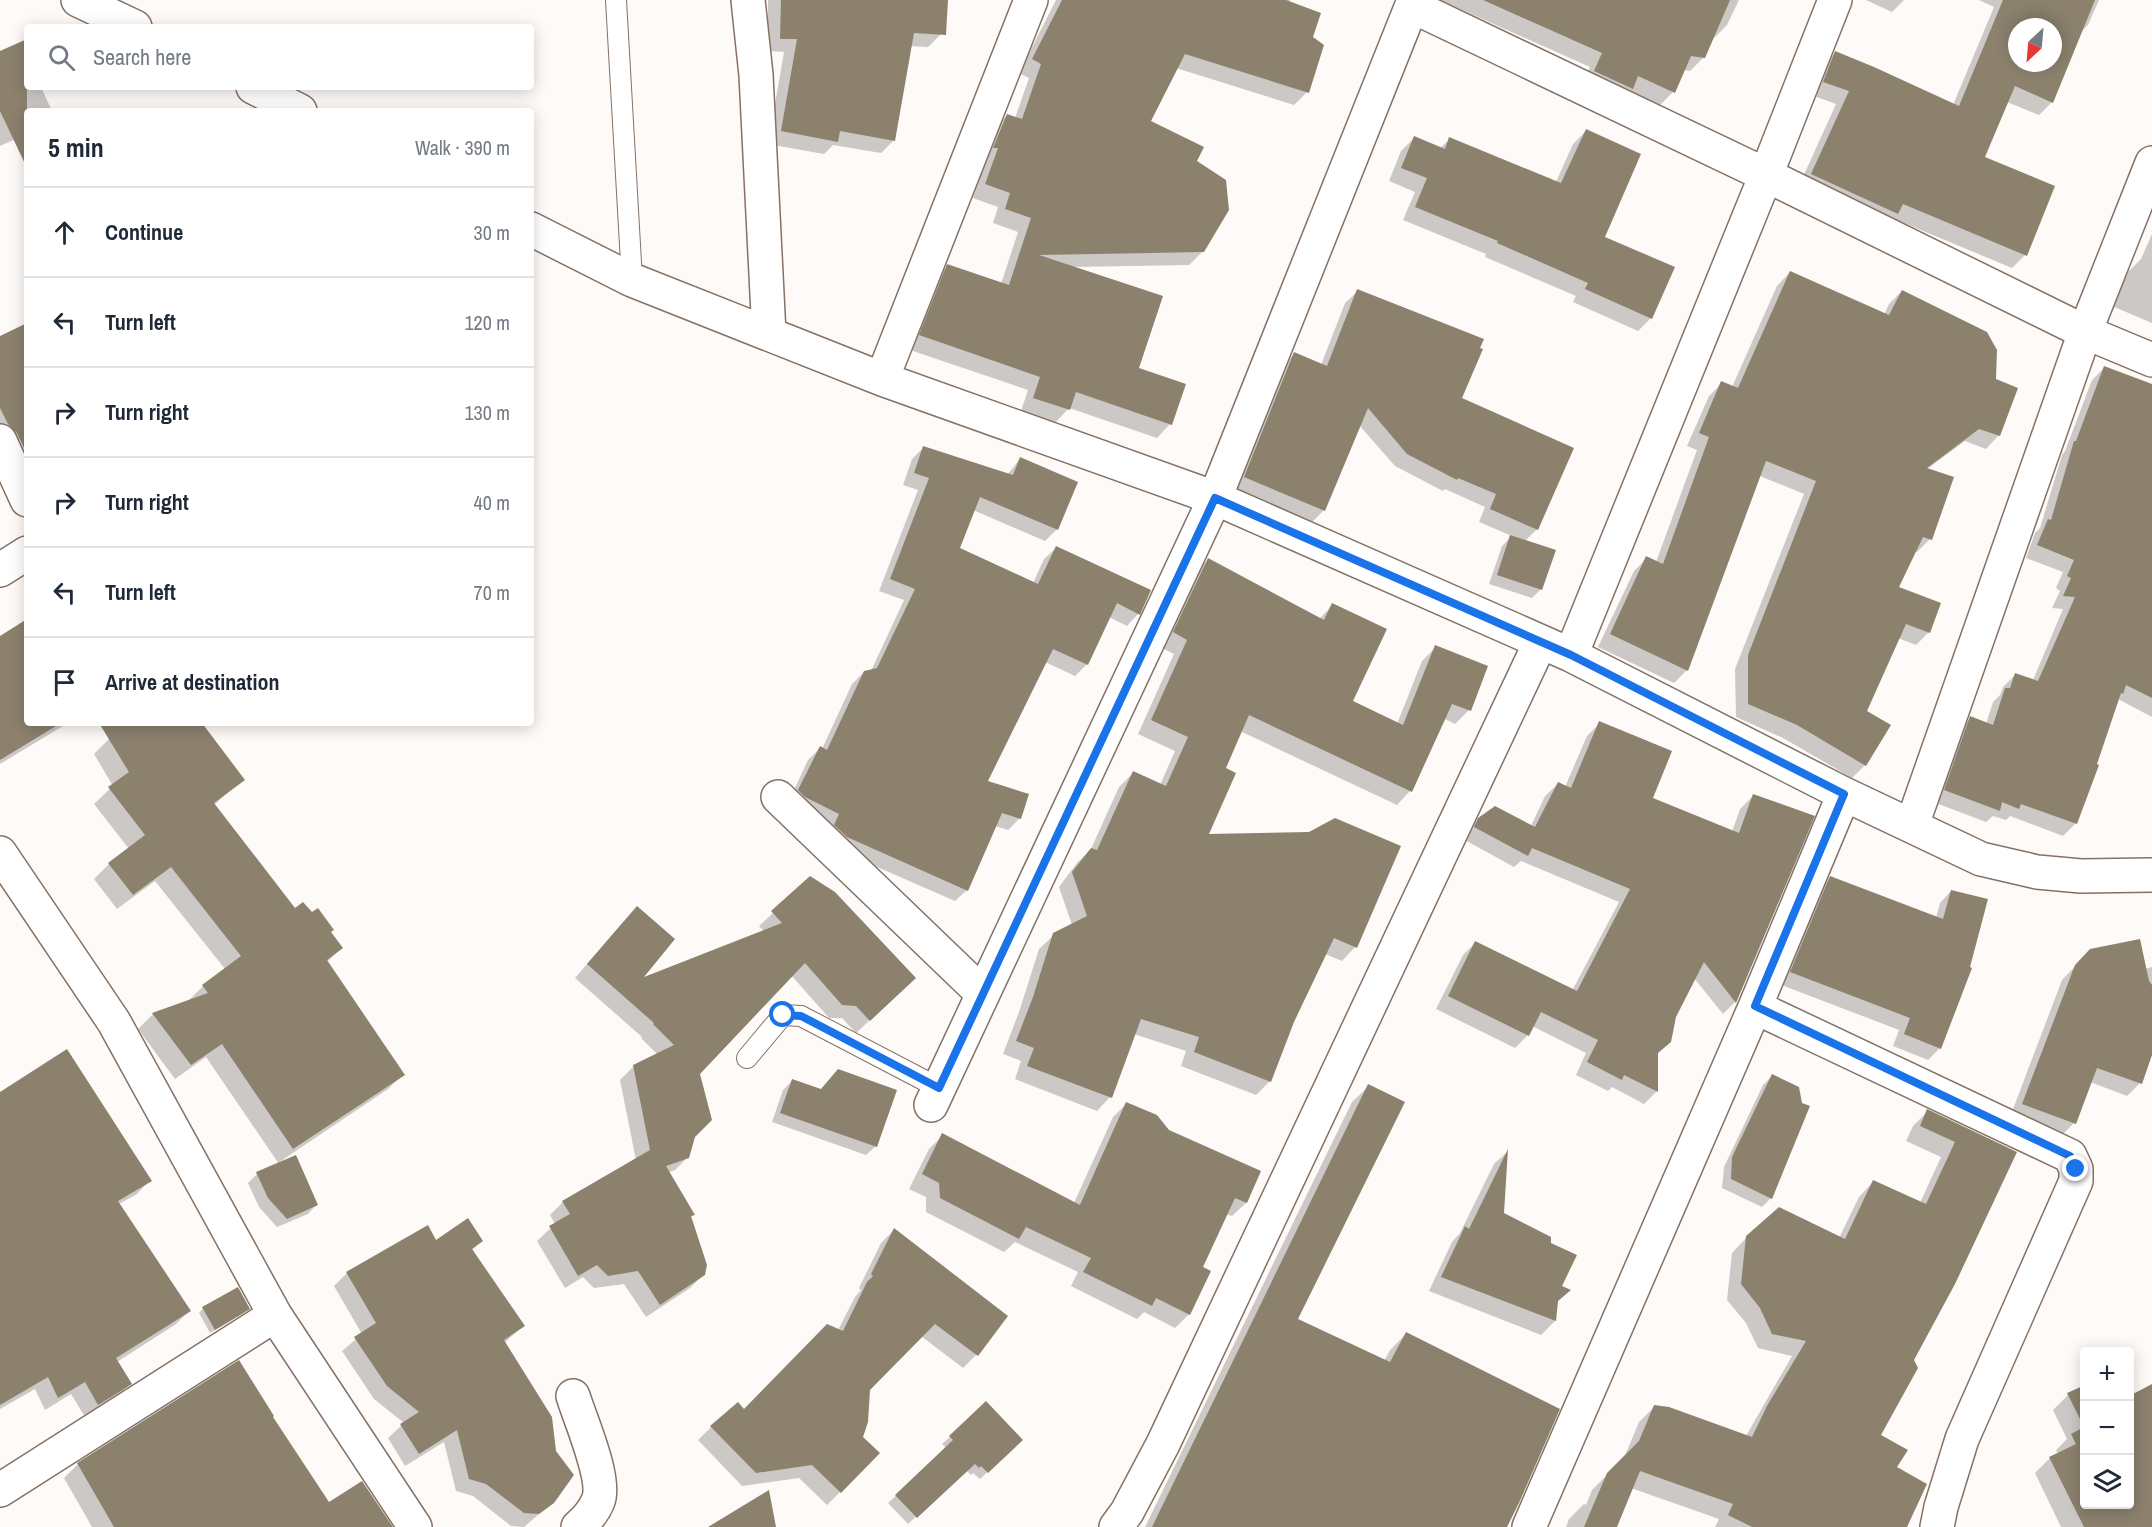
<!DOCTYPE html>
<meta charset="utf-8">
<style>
:root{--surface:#fff;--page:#f2f2f3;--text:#1f2937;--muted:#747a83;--line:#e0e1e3}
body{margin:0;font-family:"Archivo Narrow",sans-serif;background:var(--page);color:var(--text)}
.controls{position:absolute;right:18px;bottom:18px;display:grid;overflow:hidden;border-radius:6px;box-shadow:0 3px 15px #0003}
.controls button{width:54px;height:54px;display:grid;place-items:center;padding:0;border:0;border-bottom:2px solid var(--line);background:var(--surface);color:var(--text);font:30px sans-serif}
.compass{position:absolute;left:2008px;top:18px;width:54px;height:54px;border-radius:50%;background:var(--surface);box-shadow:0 3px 15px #0003;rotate:206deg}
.stop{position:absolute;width:18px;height:18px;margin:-14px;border:4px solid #1a73e8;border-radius:50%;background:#fff}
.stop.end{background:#1a73e8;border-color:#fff;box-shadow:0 2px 6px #0008}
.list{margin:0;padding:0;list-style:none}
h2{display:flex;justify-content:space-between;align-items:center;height:78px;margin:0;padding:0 24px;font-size:26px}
h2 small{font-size:20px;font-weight:400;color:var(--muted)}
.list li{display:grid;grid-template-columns:39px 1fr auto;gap:18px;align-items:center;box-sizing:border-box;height:90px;padding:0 24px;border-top:2px solid var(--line)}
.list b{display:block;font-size:22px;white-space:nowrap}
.list em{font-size:20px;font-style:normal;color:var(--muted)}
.icon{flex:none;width:33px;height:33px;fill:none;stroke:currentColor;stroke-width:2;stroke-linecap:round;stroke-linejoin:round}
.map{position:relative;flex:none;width:2152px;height:1527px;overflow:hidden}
.search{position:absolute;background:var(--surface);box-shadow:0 3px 15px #0003;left:24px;top:24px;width:510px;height:66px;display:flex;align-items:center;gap:15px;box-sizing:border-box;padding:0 21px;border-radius:6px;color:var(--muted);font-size:22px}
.panel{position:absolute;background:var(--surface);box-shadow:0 3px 15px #0003;left:24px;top:108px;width:510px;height:618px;border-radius:6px}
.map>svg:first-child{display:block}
</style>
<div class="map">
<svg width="2152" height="1527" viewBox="0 0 2152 1527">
<rect width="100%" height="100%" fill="#fefaf7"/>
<path fill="#0003" fill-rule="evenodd" d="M768 0H943L941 34 928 47 910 46 894 140 881 153 833 145 824 154 768 144 784 52 768 51Z
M1056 0H1290L1289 3 1311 37 1307 92 1294 105 1176 68 1149 121 1195 162 1203 251 1189 265 1072 267 1170 424 1157 438 1069 408 1055 423 1021 411 1028 390 907 349 934 279 948 266 1001 284 1018 232 993 223 998 207 973 198 985 161 993 129 1007 115 1015 118 1029 78 1019 73Z
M1440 0H1739L1727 25 1714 38 1712 37 1704 57 1690 71 1683 70 1673 92 1660 105 1629 91 1618 101 1582 85 1590 67Z
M1866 0H1904L1892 12Z
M1979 0H2099L2088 25 2080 33 2052 102 2039 115 2007 102 1983 158 2025 255 2012 268 1892 218 1884 227 1798 188 1836 104 1811 95 1822 66 1835 53 1953 105 1994 7ZM2017 27H2053V63H2017Z
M0 53 27 58V87H41L52 111H27V134L0 146Z
M1586 131 1603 238 1651 318 1638 331 1573 302 1576 296 1485 257 1486 254 1403 220 1415 192 1389 181 1401 151 1414 138 1440 148 1450 139 1556 182 1573 144Z
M2152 234V323L2112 306 2128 272 2141 259Z
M1790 272 1884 315 1889 304 1902 291 1994 380 1999 435 1986 449 1965 441 1927 469 1930 539 1917 552 1915 551 1896 588 1929 632 1916 645 1898 638 1865 712V765L1852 778 1783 738 1736 717 1735 669 1804 494 1760 476 1687 670 1674 683 1598 647 1634 571 1647 558 1656 562 1697 450 1687 446 1709 396 1722 383 1732 387 1777 286Z
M1358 291 1460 399 1537 529 1524 542 1541 589 1532 598 1489 584 1502 546 1512 536 1479 522 1485 507 1445 489 1443 491 1395 466 1359 425 1324 510 1311 523 1232 490 1282 366 1294 354 1321 365 1345 303Z
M27 324V436L3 448 0 444V338Z
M2104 368 2150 385 2152 384V717L2118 699 2095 765 2097 766 2075 824 2063 836 2010 816 2006 820 1993 816 1986 822 1933 802 1958 730 1971 718 1986 724 1993 702 2000 695 2003 687 2015 675 2033 680 2063 609 2052 608 2060 591 2056 588 2063 572 2026 558 2035 533 2040 528 2062 455 2065 451 2092 380Z
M924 447 1007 475 1020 459 1076 483 1056 530 1045 541 973 510 958 549 1033 583 1044 559 1056 548 1149 591 1138 614 1127 626 1109 617 1087 664 1075 676 1045 662 986 782 1020 818 1008 830 995 826 967 890 955 901 836 849 788 803 808 760 820 748 822 749 852 684 864 672 871 671 904 600 879 591 918 490 903 485 912 459Z
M1208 560 1319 619 1333 605 1351 702 1397 724 1422 661 1436 647 1469 710 1455 724 1445 719 1410 791 1397 805 1240 731 1224 768 1207 835 1355 947 1342 961 1325 954 1293 1021 1270 1081 1256 1095 1181 1066 1186 1051 1134 1034 1110 1097 1097 1111 1015 1079 1021 1061 1003 1054 1019 1012 1039 949 1054 935 1072 925 1059 887 1077 863 1091 849 1119 787 1133 773 1160 785 1175 751 1138 734 1174 654 1160 647 1194 573Z
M27 621V723H68L0 764V637Z
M139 723H200L243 779 214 805 294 910 329 932 341 948 327 962 403 1074 388 1089 278 1163 317 1204 308 1214 277 1227 259 1207 248 1183 257 1174 279 1164 206 1057 175 1079 138 1029 153 1014 188 1001 203 986 225 969 155 881 117 909 94 879 109 864 129 849 94 804 113 786 94 754 109 739Z
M1600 723 1651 799 1732 832 1740 809 1753 796 1813 817 1735 1002 1723 1014 1694 978 1656 1056V1092L1644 1104 1612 1087 1608 1091 1576 1075 1586 1053 1532 1026 1528 1035 1515 1048 1436 1009 1463 955 1475 943 1572 991 1619 902 1521 861 1514 867 1463 839 1466 832 1479 819 1531 826 1545 796 1558 784 1565 787 1587 736Z
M1831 877 1936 918 1940 903 1951 891 1940 1048 1928 1060 1893 1046 1899 1030 1779 984 1819 889Z
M810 878 901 991 856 1033 842 1018H829L791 975 698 1073 694 1136 688 1157 675 1170 669 1172 693 1215 690 1218 704 1274 690 1288 646 1317 624 1284 594 1288 583 1277 565 1288 537 1241 555 1224 550 1215 563 1202 636 1160 620 1080 634 1066 658 1055 641 1038 642 1037 575 978 624 921 639 980 765 932 759 926Z
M2091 950 2145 969 2152 967V1051L2140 1083 2127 1096 2090 1082 2074 1123 2061 1136 2010 1117 2062 980Z
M1772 1076 1771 1198 1762 1207 1722 1188 1724 1167 1763 1085Z
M792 1081 876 1146 866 1155 772 1122 783 1090Z
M1369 1086 1296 1320 1384 1361 1390 1350 1406 1334 1505 1527H1145L1352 1102Z
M0 1094 150 1180 137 1194 119 1204 189 1311 176 1324 117 1362 130 1384 117 1397 85 1417 71 1394 45 1410 35 1389 0 1409Z
M1127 1103 1168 1131 1259 1172 1246 1203 1232 1216 1226 1214 1201 1268 1189 1314 1175 1328 1144 1312 1137 1319 1071 1286 1078 1272 1015 1242 1004 1252 926 1212V1197L909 1189 929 1149 943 1135 1074 1203 1113 1117Z
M1928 1111 2015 1153 1912 1360 1879 1435 1895 1468 1906 1527H1715L1719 1519 1631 1488 1616 1527H1566L1569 1519 1584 1504 1586 1505 1592 1490 1624 1458 1639 1422 1654 1407 1746 1436 1792 1356 1758 1348 1746 1323 1727 1300 1732 1253 1747 1237 1839 1238 1859 1197 1873 1182 1920 1203 1941 1157 1906 1141 1913 1126Z
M1506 1153 1503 1214 1560 1287 1555 1321 1541 1335 1429 1291 1452 1242 1460 1233 1494 1164Z
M894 1230 1006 1317 976 1355 963 1368 921 1336 869 1390 840 1492 827 1505 799 1478 742 1486 698 1440 711 1427 744 1411 838 1330 855 1297 861 1290 859 1288 881 1243Z
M481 1241 472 1250 523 1326 504 1343 553 1502 524 1527 511 1526 473 1496 456 1491 444 1442 405 1466 388 1438 404 1423 374 1399 342 1351 362 1334 334 1286 347 1273 436 1242Z
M203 1308 244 1313 210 1333 199 1313Z
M2084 1387V1504H2130V1390L2132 1396 2152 1393V1527H2061L2035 1473 2050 1458 2058 1454 2056 1450 2067 1439 2053 1410 2068 1395Z
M271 1417 328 1504 385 1527H92L64 1478 78 1464Z
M950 1437 1021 1440 980 1479 973 1473 971 1475 966 1470 908 1524 888 1503 947 1449 942 1444Z"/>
<path fill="#8b816d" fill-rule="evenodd" d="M781 0H948L946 35 914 33 895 141 840 131 838 142 781 131 797 39H780Z
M1062 0H1286L1321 13 1313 37 1324 45 1309 93 1185 54 1151 121 1204 147 1197 161 1226 180 1229 210 1204 252 1039 255 1163 296 1139 368 1186 384 1172 425 1076 392 1070 410 1033 398 1040 377 919 335 947 264 1009 285 1031 218 1005 209 1010 193 985 184 998 148H993L1007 114 1022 119 1041 64 1032 59Z
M1483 0H1730L1705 58 1691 56 1675 93 1638 76 1633 89 1594 71 1602 53Z
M2003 0H2095L2053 103 2015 86 1985 157 2055 186 2027 256 1903 204 1898 214 1811 174 1849 91 1823 82 1835 51 1874 67 1959 106ZM2017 27H2053V63H2017Z
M27 39V168L0 111V51Z
M1586 129 1641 154 1605 237 1675 267 1652 319 1585 289 1588 283 1497 243 1498 241 1415 207 1427 178 1401 168 1414 136 1445 149 1449 137 1561 183Z
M1790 271 1889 315 1902 290 1987 332 1997 350 1996 379 2018 388 2000 436 1979 429 1927 468 1954 477 1932 540 1923 537 1899 587 1941 603 1930 633 1906 624 1867 711 1891 725 1866 766 1797 725 1748 704V655L1816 481 1766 461 1688 671 1610 634 1646 556 1663 564 1709 437 1699 433 1721 381 1738 388Z
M1357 289 1484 339 1480 348 1483 349 1462 398 1574 448 1538 530 1490 509 1496 494 1458 478 1457 480 1407 454 1368 408 1325 511 1244 477 1294 352 1327 366Z
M27 323V455L17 433 8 424 0 408V336Z
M2104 366 2152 384V698L2126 685 2123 694 2121 693 2097 764 2099 765 2077 824 2021 804 2019 809 2002 802 2000 811 1944 790 1970 716 1993 725 2005 688H2010L2015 673 2038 681 2075 597 2063 596 2071 578 2067 576 2074 560 2037 545 2048 519 2051 520 2074 441H2076Z
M923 446 1013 475 1020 457 1078 482 1058 530 980 497 960 548 1038 584 1056 546 1151 590 1140 615 1117 603 1088 665 1053 649 988 781 1029 794 1021 819 1002 813 968 891 847 837 834 825 839 814 805 797 798 790 820 746 827 750 864 671 877 668 915 589 890 579 929 478 914 473Z
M1510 535 1556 550 1542 590 1497 575Z
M1208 558 1324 620 1332 603 1387 629 1353 701 1403 725 1435 645 1488 666 1471 711 1452 704 1412 792 1249 715 1226 768 1236 773 1209 834 1309 832 1335 818 1401 846 1357 948 1334 938 1294 1022 1271 1082 1194 1052 1199 1037 1141 1019 1112 1098 1027 1066 1034 1048 1016 1041 1033 997 1053 933 1087 916 1072 872 1091 848 1097 850 1133 771 1166 786 1188 737 1151 720 1187 640 1173 632Z
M27 619V723H61L0 760V636Z
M1599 721 1672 751 1653 798 1739 833 1753 794 1815 816 1736 1003 1704 962 1676 1017 1671 1042 1658 1053V1092L1624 1075 1622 1080 1587 1062 1598 1040 1541 1012 1529 1036 1448 996 1475 941 1577 991 1630 889 1532 848 1528 856 1474 827 1478 818 1495 806 1535 827 1558 782 1571 788Z
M99 723H202L245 780 214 803 295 908 303 902 312 912 318 908 334 930 331 932 343 948 327 960 405 1075 293 1149 222 1044 191 1065 152 1013 208 993 202 985 241 956 171 867 133 895 108 863 145 835 108 787 129 772Z
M810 876 835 892 916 978 870 1021 856 1006 842 1005 805 963 700 1074 712 1120 695 1137 689 1158 666 1166 695 1215 691 1216 707 1265 705 1275 660 1305 638 1271 608 1276 597 1265 578 1276 549 1226 570 1214 562 1201 650 1150 633 1065 674 1045 653 1024 654 1023 587 964 637 906 675 939 644 977 782 923 771 911Z
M1830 876 1943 919 1951 890 1988 899 1970 967 1972 968 1941 1049 1904 1034 1910 1018 1790 972Z
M2140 939 2149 981 2152 985V1055L2142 1084 2097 1068 2076 1124 2022 1104 2075 965 2090 949Z
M67 1049 152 1181 118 1201 191 1311 116 1358 132 1384 98 1405 85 1382 58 1398 48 1377 0 1405V1092Z
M838 1069 897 1090 877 1147 780 1113 792 1079 821 1089Z
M1772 1074 1799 1087 1802 1103 1810 1106 1772 1199 1731 1179 1732 1157Z
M1368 1084 1405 1102 1298 1319 1390 1362 1406 1332 1560 1409 1519 1503 1507 1527H1152Z
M1126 1102 1157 1115 1169 1130 1261 1171 1247 1203 1235 1198 1203 1267 1211 1271 1190 1315 1156 1298 1152 1306 1083 1272 1091 1258 1026 1227 1019 1239 940 1198 939 1183 922 1174 942 1133 1080 1205Z
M1927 1109 2017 1152 1955 1284 1914 1360 1918 1368 1881 1435 1908 1450 1897 1467 1927 1484 1907 1527H1752L1728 1515 1733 1504 1640 1471 1617 1527H1584L1607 1473 1639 1441 1654 1405 1669 1407 1752 1437 1767 1406 1806 1341 1772 1334 1760 1308 1741 1284 1746 1236 1779 1207 1845 1239 1873 1180 1926 1204 1955 1142 1920 1126Z
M1508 1149 1504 1213 1551 1237V1243L1577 1255 1562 1286 1571 1290 1558 1301 1556 1321 1441 1277 1465 1226 1469 1229Z
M296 1155 318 1205 287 1219 268 1198 256 1172Z
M468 1218 483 1241 472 1249 525 1326 504 1340 552 1417 556 1451 574 1475 554 1503 539 1514 524 1513 486 1484 469 1479 457 1430 419 1454 400 1424 419 1412 387 1386 354 1337 376 1323 346 1272 428 1225 436 1240Z
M894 1228 1008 1316 978 1356 935 1324 870 1390 868 1422 863 1437 880 1453 841 1493 812 1465 756 1473 710 1426 738 1402 744 1409 827 1324 843 1331 867 1282 873 1276 871 1274Z
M238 1287 250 1309 215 1330 202 1307Z
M239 1360 274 1416 273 1417 329 1502 362 1481 393 1527H114L77 1463Z
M2152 1384V1527H2084L2049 1457 2076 1444 2071 1434 2084 1427 2067 1393 2085 1385V1504H2130V1387L2133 1394Z
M986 1401 1023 1440 988 1473 981 1466 979 1468 975 1464 917 1518 895 1495 953 1440 949 1436Z
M769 1490 776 1527H708Z"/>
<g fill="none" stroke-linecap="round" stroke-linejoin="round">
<defs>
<path id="lane" d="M616 0 632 280
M747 1058 783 1015 801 1016 939 1088"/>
<path id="street" d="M78 0 135 27
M748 0 756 75 769 334
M1412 6 1766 175 2085 332 2152 360
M253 87 300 111
M531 229 632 280 882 379 1215 498 1571 655 1844 794 1981 859 2037 872 2081 876 2152 875
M882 379 1031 0
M0 441 27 500
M0 570 27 553
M1571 655 1766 175 1835 0
M778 797 983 994
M1912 825 2085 332 2152 163
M0 853 114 1022 275 1315 415 1527
M1755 1007 2070 1156 2076 1169V1181L1962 1439 1941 1507 1937 1527
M931 1105 1215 498 1414 0
M573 1396C580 1419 607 1480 598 1501 594 1511 585 1521 578 1527
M0 1490 275 1315
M1116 1527 1127 1512 1163 1444 1540 643
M1529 1527 1755 1007 1844 794"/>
</defs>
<use href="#lane" stroke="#857165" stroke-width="22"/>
<use href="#street" stroke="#857165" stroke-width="36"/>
<use href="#lane" stroke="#fff" stroke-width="20"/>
<use href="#street" stroke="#fff" stroke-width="33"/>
</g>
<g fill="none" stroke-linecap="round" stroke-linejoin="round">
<path stroke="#1a73e8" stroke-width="8" d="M783 1015 801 1016 939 1088 1215 498 1571 655 1844 794 1755 1006 2070 1156 2076 1169"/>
</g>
</svg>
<div class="controls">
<button>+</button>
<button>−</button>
<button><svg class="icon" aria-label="layers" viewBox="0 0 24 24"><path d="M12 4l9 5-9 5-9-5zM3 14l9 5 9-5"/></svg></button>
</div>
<svg class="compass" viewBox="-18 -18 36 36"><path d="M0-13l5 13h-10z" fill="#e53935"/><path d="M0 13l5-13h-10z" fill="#747a83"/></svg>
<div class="stop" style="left:783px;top:1015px"></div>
<div class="stop end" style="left:2076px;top:1169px"></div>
<div class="search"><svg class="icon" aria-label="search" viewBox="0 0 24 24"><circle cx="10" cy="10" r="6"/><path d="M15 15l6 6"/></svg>Search here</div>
<section class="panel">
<h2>5 min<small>Walk · 390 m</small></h2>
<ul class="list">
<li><svg class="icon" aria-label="ahead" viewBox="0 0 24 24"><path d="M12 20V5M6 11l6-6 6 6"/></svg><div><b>Continue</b></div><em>30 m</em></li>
<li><svg class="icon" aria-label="left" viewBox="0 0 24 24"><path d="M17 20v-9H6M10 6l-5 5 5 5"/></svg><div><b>Turn left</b></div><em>120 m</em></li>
<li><svg class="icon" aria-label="right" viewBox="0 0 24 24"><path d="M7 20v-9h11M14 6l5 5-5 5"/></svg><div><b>Turn right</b></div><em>130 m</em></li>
<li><svg class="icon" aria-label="right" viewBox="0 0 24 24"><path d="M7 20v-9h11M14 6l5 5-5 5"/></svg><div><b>Turn right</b></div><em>40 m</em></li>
<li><svg class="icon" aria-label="left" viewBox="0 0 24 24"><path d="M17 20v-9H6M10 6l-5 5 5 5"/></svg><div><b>Turn left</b></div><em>70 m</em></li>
<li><svg class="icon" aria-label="arrive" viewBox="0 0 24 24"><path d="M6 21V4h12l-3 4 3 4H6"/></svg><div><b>Arrive at destination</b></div></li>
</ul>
</section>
</div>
